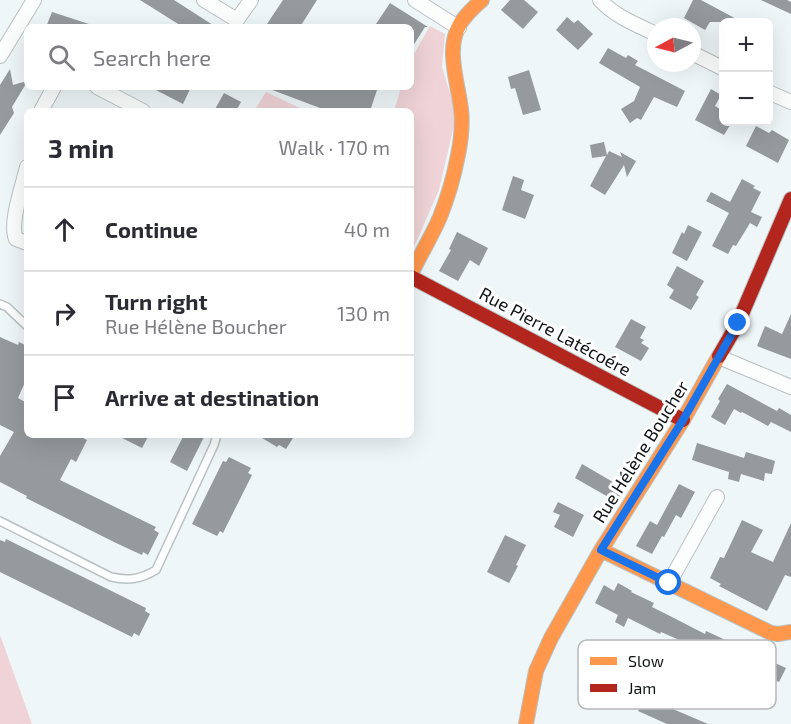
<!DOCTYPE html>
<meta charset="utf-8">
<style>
:root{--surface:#fff;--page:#f7f7f7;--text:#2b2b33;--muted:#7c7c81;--line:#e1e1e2}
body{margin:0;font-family:"Exo 2",sans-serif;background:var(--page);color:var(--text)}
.controls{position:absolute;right:18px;top:18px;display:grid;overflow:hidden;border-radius:9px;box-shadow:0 6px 24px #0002}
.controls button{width:54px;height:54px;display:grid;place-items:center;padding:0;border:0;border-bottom:2px solid var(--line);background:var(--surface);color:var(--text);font:30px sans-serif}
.compass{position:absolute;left:647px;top:18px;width:54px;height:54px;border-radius:50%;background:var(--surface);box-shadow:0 6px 24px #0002;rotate:263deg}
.stop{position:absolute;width:18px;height:18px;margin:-14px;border:4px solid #1a73e8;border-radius:50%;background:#fff}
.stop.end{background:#1a73e8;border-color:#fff;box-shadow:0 2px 6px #0008}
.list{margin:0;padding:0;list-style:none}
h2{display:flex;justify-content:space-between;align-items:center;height:78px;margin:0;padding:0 24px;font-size:26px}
h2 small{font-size:20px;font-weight:400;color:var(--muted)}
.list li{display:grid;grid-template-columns:39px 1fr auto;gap:18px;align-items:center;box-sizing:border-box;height:84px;padding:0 24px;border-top:2px solid var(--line)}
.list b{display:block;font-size:22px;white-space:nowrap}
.list p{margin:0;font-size:20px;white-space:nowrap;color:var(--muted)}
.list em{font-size:20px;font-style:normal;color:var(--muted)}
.icon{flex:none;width:33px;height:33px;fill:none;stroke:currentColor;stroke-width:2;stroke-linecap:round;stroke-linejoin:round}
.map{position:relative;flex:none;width:791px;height:724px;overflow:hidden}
.search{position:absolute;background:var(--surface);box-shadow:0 6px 24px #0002;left:24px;top:24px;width:390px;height:66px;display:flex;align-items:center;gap:15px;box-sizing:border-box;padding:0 21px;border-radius:9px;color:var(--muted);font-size:22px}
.panel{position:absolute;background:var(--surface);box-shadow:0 6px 24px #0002;left:24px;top:108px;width:390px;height:330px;border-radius:9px}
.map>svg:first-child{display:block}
</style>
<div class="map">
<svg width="791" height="724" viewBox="0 0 791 724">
<rect width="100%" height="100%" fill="#eef6f8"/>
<path fill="#efd3d6" d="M430 26 445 34 442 67 453 103 454 125 439 190 411 254V111H394L401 87H411V59Z
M266 92 306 111H254Z
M0 635 32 724H0Z"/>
<path fill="#959a9c" d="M140 0H174L216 27H183Z
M283 0H317L300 27H265Z
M510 0H524L538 12 523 29 501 10Z
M693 0H701L742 22H710L705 30 684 18Z
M761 0H787L791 2V14Z
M390 3 428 27H425L411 49V27H374Z
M52 12 92 25V27H46Z
M567 17 574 23 578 20 593 34 578 50 556 30Z
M608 48 626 58 628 55 638 61 635 65 685 91 677 107 654 97 641 120 637 118 630 123 621 109 634 101 640 87 599 63Z
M10 69 13 85 27 81V82L12 107 14 113 0 135V85Z
M529 70 541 110 523 115 515 88 511 89 508 77Z
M150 87H191L183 104Z
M267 87H378L370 111H328L267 88Z
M711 89 721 95 715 106 723 111V122H732L724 135 695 120Z
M224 93 241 102 236 111H214Z
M756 126 769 133 772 130 789 140 778 163 746 146Z
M604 142 607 155 609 151 622 157 620 152 636 161 627 177 624 165 605 195 590 186 606 156 592 158 590 145Z
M513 176 524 180 521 190 534 195 525 219 502 210Z
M742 179 755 186 753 188 761 192 751 212 762 217 757 227 750 223 736 246 733 245 728 254 712 246 729 213 706 201 711 192 730 202Z
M688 225 702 232 687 261 672 253 682 232 684 234Z
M457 232 488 248 479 266 470 260 458 281 439 271 451 250 449 249Z
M677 266 704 281 696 295 699 297 691 310 669 298 674 290 667 285Z
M791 314V359L757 346 765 326 782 334Z
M631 319 646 327 640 338 644 340 641 343 649 348 641 361 615 347Z
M0 337 18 345 19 342 27 346V378L18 398 27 403V435H77L87 440 76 462 71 459 60 480 156 527 154 530 159 533 148 555 143 552 142 555 116 543 26 498 27 496 0 482V456L14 432 0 425Z
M727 384 777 411 779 408 791 415V432L771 422 768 426 742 412 741 413 734 409 725 425 711 417 720 401 718 399Z
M116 435H149L142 448Z
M184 435H205L187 471 170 462Z
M257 435H295L286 449 279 445 277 447Z
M697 443 744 458 746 452 775 461 772 474 765 473 764 481 741 474 739 482 728 479 729 472 692 460Z
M229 457 251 468 248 473 252 475 223 533 220 531 217 536 192 524 223 461 226 462Z
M582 464 625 489 617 502 575 478Z
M679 484 695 492 681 518 676 515 664 537 662 536 652 554 636 546 650 521 657 525Z
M558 502 584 515 573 537 554 527 560 515 553 512Z
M742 520 763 530 751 552 773 562 791 523V577L785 575 767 611 719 586 721 584 710 578 720 557 724 558Z
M505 535 526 545 516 565 518 566 509 583 487 572Z
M6 539 146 608 145 611 150 614 139 636 134 633 132 637 0 572V540L5 542Z
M618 583 632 591 631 592 654 603 652 607 670 616 705 634 706 631 786 668 779 682 774 680 767 694 747 684 749 680 716 664 718 661 701 653 702 650 661 632 660 634 628 618 624 627 615 622 618 615 595 603 604 585 614 591Z
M645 697 708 724H667L638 711Z"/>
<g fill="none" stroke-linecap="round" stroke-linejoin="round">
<defs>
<path id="lane" d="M0 304 7 307 27 326
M0 521 111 577C129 581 141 579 156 570L214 445 217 435"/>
<path id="street" d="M204 0 237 20 251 0
M415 0 459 28
M600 0C614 16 637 25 656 34
M692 53 724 69
M0 56 34 0
M97 87 143 111
M768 92 791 102
M41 111 54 87
M27 167C23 185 9 223 16 239L27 243
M719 357 791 387
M669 583 717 497"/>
<path id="slow" d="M411 274C420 255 432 236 440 217 448 197 454 176 458 155 461 140 463 125 461 109 458 82 445 49 460 24 466 14 474 7 482 0
M601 550 771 633 778 634 791 632
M526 724 536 671 551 638 601 550 683 420 719 356"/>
<path id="jam" d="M411 277 683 420
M719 356 738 323 791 199"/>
</defs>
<use href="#lane" stroke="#bbc1c2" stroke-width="10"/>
<use href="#street" stroke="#bbc1c2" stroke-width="16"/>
<use href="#slow" stroke="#bbc1c2" stroke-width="16"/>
<use href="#jam" stroke="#bbc1c2" stroke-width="16"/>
<use href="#lane" stroke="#fcfefe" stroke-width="7"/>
<use href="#street" stroke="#fcfefe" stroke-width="14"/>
<use href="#slow" stroke="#ff974d" stroke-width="14"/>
<use href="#jam" stroke="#b3261e" stroke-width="14"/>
</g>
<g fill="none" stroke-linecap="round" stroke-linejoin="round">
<path stroke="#1a73e8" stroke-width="8" d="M669 583 601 550 683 420 738 323"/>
</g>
<g text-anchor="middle" stroke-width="6" stroke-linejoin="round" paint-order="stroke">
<g font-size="18" fill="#101415" stroke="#fff">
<text transform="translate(555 332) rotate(28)" y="6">Rue Pierre Latécoére</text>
<text transform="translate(641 452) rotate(-58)" y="6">Rue Hélène Boucher</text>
</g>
</g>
<rect x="578" y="640" width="198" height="69" rx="9" fill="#fff" stroke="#b7b8b9" stroke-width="1.5"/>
<rect x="590" y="657" width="27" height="8" fill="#ff974d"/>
<rect x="590" y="684" width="27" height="8" fill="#b3261e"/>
<g font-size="16" fill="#101415">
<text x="628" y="667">Slow</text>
<text x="628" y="694">Jam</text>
</g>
</svg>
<div class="controls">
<button>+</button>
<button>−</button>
</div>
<svg class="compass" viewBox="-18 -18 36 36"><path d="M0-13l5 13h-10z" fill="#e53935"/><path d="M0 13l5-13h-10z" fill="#7c7c81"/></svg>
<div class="stop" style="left:669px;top:583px"></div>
<div class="stop end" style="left:738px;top:323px"></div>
<div class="search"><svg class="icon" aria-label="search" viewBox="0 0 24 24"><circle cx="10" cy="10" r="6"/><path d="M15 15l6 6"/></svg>Search here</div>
<section class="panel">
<h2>3 min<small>Walk · 170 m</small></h2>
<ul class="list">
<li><svg class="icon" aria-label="ahead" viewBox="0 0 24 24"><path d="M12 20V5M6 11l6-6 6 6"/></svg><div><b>Continue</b></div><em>40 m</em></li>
<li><svg class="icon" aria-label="right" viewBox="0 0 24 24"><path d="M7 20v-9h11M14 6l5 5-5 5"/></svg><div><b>Turn right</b><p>Rue Hélène Boucher</p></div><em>130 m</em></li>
<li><svg class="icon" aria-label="arrive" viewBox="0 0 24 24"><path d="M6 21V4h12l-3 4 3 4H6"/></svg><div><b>Arrive at destination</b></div></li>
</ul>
</section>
</div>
